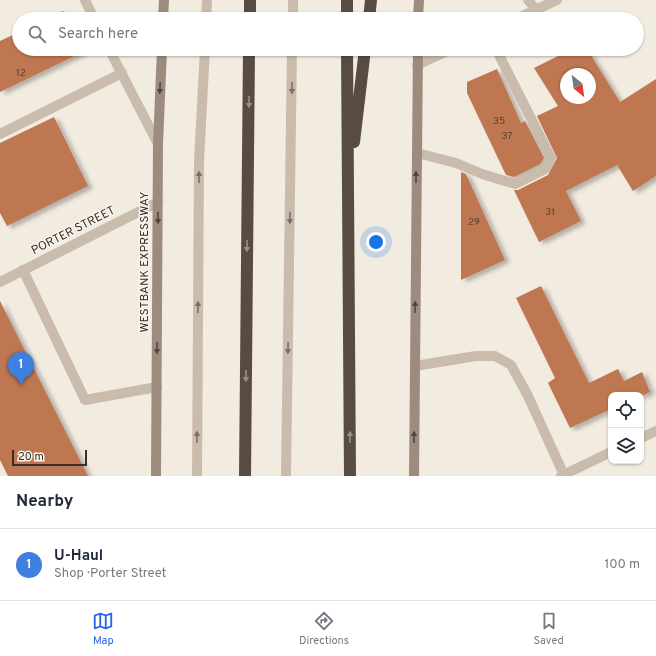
<!DOCTYPE html>
<meta charset="utf-8">
<style>
:root{--surface:#fff;--page:#f2f2f3;--text:#1f2937;--muted:#747a83;--line:#e0e1e3;--accent:#2563eb}
body{margin:0;font-family:Overpass,sans-serif;background:var(--page);color:var(--text)}
.controls{position:absolute;right:12px;bottom:12px;display:grid;overflow:hidden;border-radius:8px;box-shadow:0 1px 3px #0004}
.controls button{width:36px;height:36px;display:grid;place-items:center;padding:0;border:0;border-bottom:1px solid var(--line);background:var(--surface);color:var(--text);font:20px sans-serif}
.compass{position:absolute;left:560px;top:68px;width:36px;height:36px;border-radius:50%;background:var(--surface);box-shadow:0 1px 3px #0004;rotate:151deg}
.scale{position:absolute;left:12px;bottom:10px;width:75px;box-sizing:border-box;padding-left:4px;border:2px solid #37302a;border-top:0;font-size:11px;line-height:14px;white-space:nowrap;color:#37302a;-webkit-text-stroke:3px #f9f4ec;paint-order:stroke}
.you{position:absolute;left:376px;top:242px;width:14px;height:14px;margin:-10px;border:3px solid #fff;border-radius:50%;background:#1a73e8;box-shadow:0 0 0 6px #1a73e833}
.badge{display:grid;place-items:center;width:26px;height:26px;border-radius:50%;background:var(--accent);color:#fff;font-size:13px;font-weight:700}
.pin{position:absolute;translate:-50% -33px;filter:drop-shadow(0 1px 2px #0008)}
.pin::after{content:'';position:absolute;top:21px;width:14px;height:12px;background:inherit;clip-path:polygon(0 0,100% 0,50% 100%)}
.list{margin:0;padding:0;list-style:none}
h2{display:flex;justify-content:space-between;align-items:center;height:52px;margin:0;padding:0 16px;font-size:17px}
h2 small{font-size:13px;font-weight:400;color:var(--muted)}
.list li{display:grid;grid-template-columns:26px 1fr auto;gap:12px;align-items:center;box-sizing:border-box;height:72px;padding:0 16px;border-top:1px solid var(--line)}
.list b{display:block;font-size:15px;white-space:nowrap}
.list p{margin:0;font-size:13px;white-space:nowrap;color:var(--muted)}
.list em{font-size:13px;font-style:normal;color:var(--muted)}
.icon{flex:none;width:22px;height:22px;fill:none;stroke:currentColor;stroke-width:2;stroke-linecap:round;stroke-linejoin:round}
.map{position:relative;flex:none;width:656px;height:476px;overflow:hidden}
.search{position:absolute;background:var(--surface);box-shadow:0 1px 3px #0004;left:12px;right:12px;top:12px;height:44px;display:flex;align-items:center;gap:10px;box-sizing:border-box;padding:0 14px;border-radius:22px;color:var(--muted);font-size:15px}
.sheet{height:124px;background:var(--surface)}
nav{display:flex;justify-content:space-around;align-items:center;box-sizing:border-box;height:56px;border-top:1px solid var(--line);background:var(--surface);font-size:11px;color:var(--muted)}
nav a{display:grid;justify-items:center;gap:2px}
nav .on{color:var(--accent)}
.map>svg:first-child{display:block}
</style>
<div class="map">
<svg width="656" height="476" viewBox="0 0 656 476">
<defs>
<filter id="shadow"><feDropShadow dx="4.5" dy="2.5" stdDeviation="2" flood-color="#0004"/></filter>
</defs>
<rect width="100%" height="100%" fill="#f1ebe0"/>
<path fill="#be7751" fill-rule="evenodd" filter="url(#shadow)" d="M63 11 67 19H46Z
M19 32V49H82L83 52 0 92V41Z
M572 49H587L620 102 656 79V176L633 191 617 165 566 191 581 221 539 242 514 190H518L548 175 557 158 537 116 558 106 534 68ZM566 74H590V98H566Z
M497 69 521 123 525 121 544 158 540 164 514 177 506 175 467 93V82Z
M54 117 88 186 7 226 0 213V143Z
M461 172 466 174 505 260 461 280Z
M541 286 589 383 618 369 624 381 642 372 650 392 641 396 611 395V409L570 428 548 383 555 378 516 298Z
M0 301 88 476H8L0 460Z"/>
<g fill="none" stroke-linecap="round" stroke-linejoin="round">
<path stroke="#c9bcac" stroke-width="10" d="M528 0 536 10
M206 19 207 0
M293 19V0
M0 134 122 73
M417 153 456 163 482 174 515 184 545 169 551 158 496 49
M23 270 85 400 157 387
M415 366 476 356H495L511 365 528 396 564 475
M197 476 199 161 205 49
M286 476 292 49"/>
<path stroke="#c9bcac" stroke-width="10" d="M85 0 94 19
M516 19 557 0
M109 49 158 144
M417 65 452 49
M0 282 158 202
M641 438 656 431
M561 476 611 452"/>
<path stroke="#9d8c7d" stroke-width="10" d="M163 19 164 0
M418 19 419 0
M156 476 158 144 162 49
M414 476 418 49"/>
<path stroke="#584b42" stroke-width="12" d="M347 0V19
M250 19V0
M369 19 371 0
M347 49 350 476
M354 142 365 49
M245 476 249 49"/>
</g>
<defs><path id="oneway-solid" d="M-6-.8H1V-3.2L6.5 0L1 3.2V.8H-6Z"/></defs>
<g fill="#50473f">
<use href="#oneway-solid" transform="translate(160 88) rotate(92)"/>
<use href="#oneway-solid" transform="translate(416 177) rotate(-90)"/>
<use href="#oneway-solid" transform="translate(158 218) rotate(90)"/>
<use href="#oneway-solid" transform="translate(415 307) rotate(-90)"/>
<use href="#oneway-solid" transform="translate(157 348) rotate(91)"/>
<use href="#oneway-solid" transform="translate(414 437) rotate(-90)"/>
</g>
<g fill="#796f64">
<use href="#oneway-solid" transform="translate(292 88) rotate(91)"/>
<use href="#oneway-solid" transform="translate(199 177) rotate(-90)"/>
<use href="#oneway-solid" transform="translate(290 218) rotate(91)"/>
<use href="#oneway-solid" transform="translate(198 307) rotate(-90)"/>
<use href="#oneway-solid" transform="translate(288 348) rotate(91)"/>
<use href="#oneway-solid" transform="translate(197 437) rotate(-90)"/>
</g>
<g fill="#988f86">
<use href="#oneway-solid" transform="translate(249 102) rotate(91)"/>
<use href="#oneway-solid" transform="translate(247 246) rotate(91)"/>
<use href="#oneway-solid" transform="translate(246 376) rotate(91)"/>
<use href="#oneway-solid" transform="translate(350 437) rotate(-90)"/>
</g>
<g text-anchor="middle" stroke-width="3" stroke-linejoin="round" paint-order="stroke">
<g font-size="10" fill="#594234">
<text x="21" y="76">12</text>
<text x="499" y="124">35</text>
<text x="507" y="139">37</text>
<text x="550" y="215">31</text>
<text x="474" y="225">29</text>
</g>
<g font-size="12" fill="#37302a" stroke="#f9f4ec">
<text transform="translate(73 230) rotate(-27)" y="4">PORTER STREET</text>
<text transform="translate(144 262) rotate(-90)" y="4">WESTBANK EXPRESSWAY</text>
</g>
</g>
</svg>
<div class="controls">
<button><svg class="icon" aria-label="locate" viewBox="0 0 24 24"><circle cx="12" cy="12" r="6"/><path d="M12 2v4M12 18v4M2 12h4M18 12h4"/></svg></button>
<button><svg class="icon" aria-label="layers" viewBox="0 0 24 24"><path d="M12 4l9 5-9 5-9-5zM3 14l9 5 9-5"/></svg></button>
</div>
<svg class="compass" viewBox="-18 -18 36 36"><path d="M0-13l5 13h-10z" fill="#e53935"/><path d="M0 13l5-13h-10z" fill="#747a83"/></svg>
<div class="scale">20 m</div>
<div class="you"></div>
<div class="pin badge" style="left:21px;top:385px;background:#3f7fe0">1</div>
<div class="search"><svg class="icon" aria-label="search" viewBox="0 0 24 24"><circle cx="10" cy="10" r="6"/><path d="M15 15l6 6"/></svg>Search here</div>
</div>
<section class="sheet">
<h2>Nearby<small></small></h2>
<ul class="list">
<li><span class="badge" style="background:#3f7fe0">1</span><div><b>U-Haul</b><p>Shop · Porter Street</p></div><em>100 m</em></li>
</ul>
</section>
<nav>
<a class="on"><svg class="icon" aria-label="map" viewBox="0 0 24 24"><path d="M3 6l6-2 6 2 6-2v14l-6 2-6-2-6 2zM9 4v14M15 6v14"/></svg>Map</a>
<a><svg class="icon" aria-label="directions" viewBox="0 0 24 24"><path d="M12 3l9 9-9 9-9-9zM9 14v-3h6M13 9l2 2-2 2"/></svg>Directions</a>
<a><svg class="icon" aria-label="saved" viewBox="0 0 24 24"><path d="M7 4h10v16l-5-4-5 4z"/></svg>Saved</a>
</nav>
